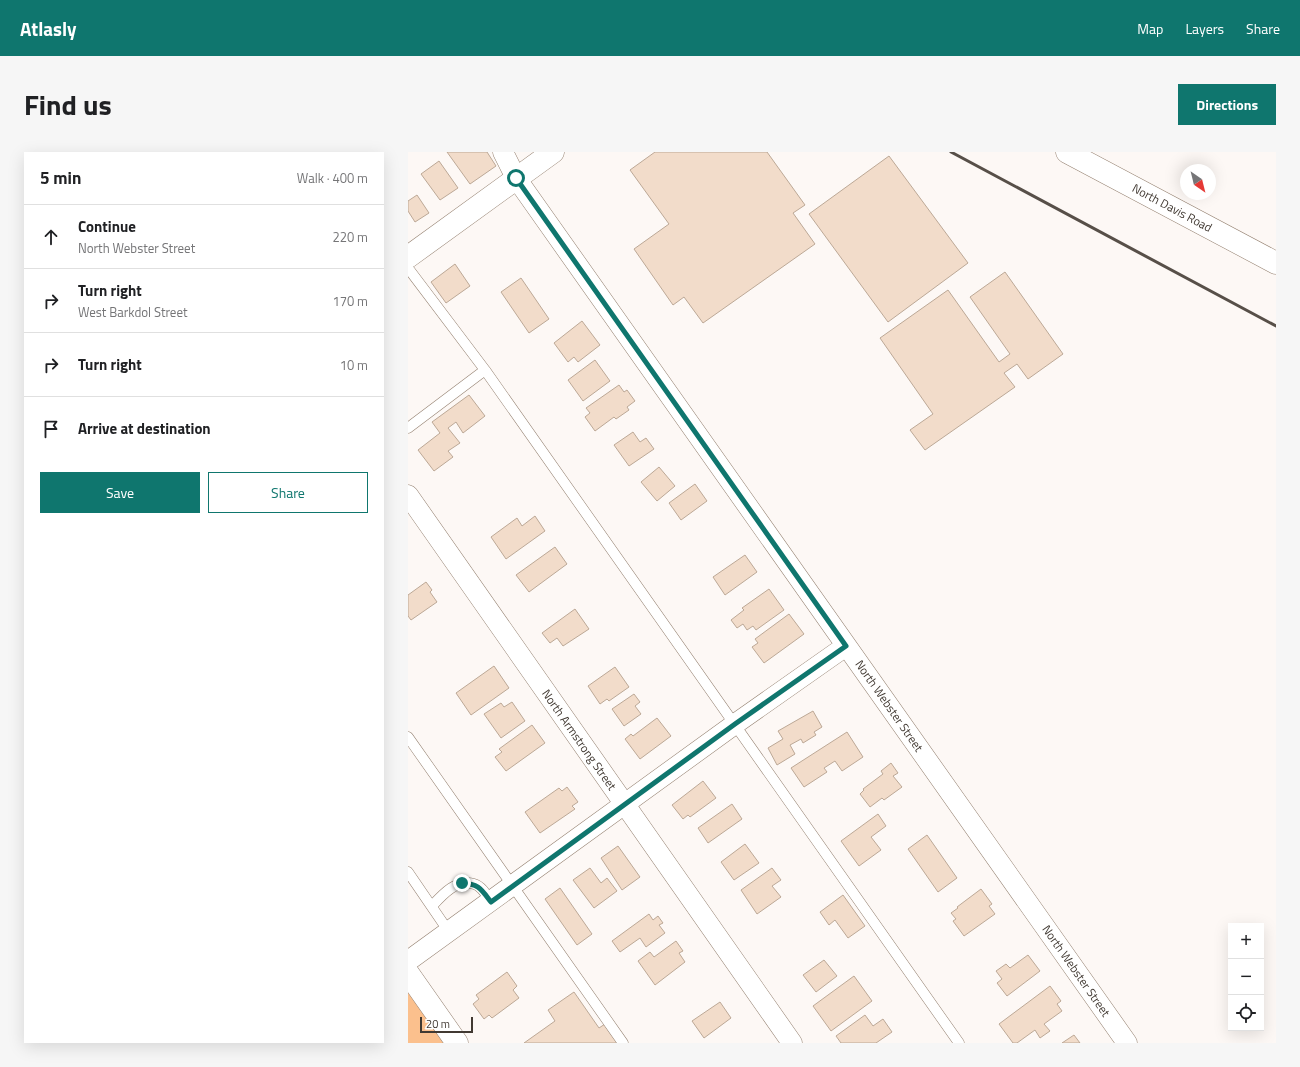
<!DOCTYPE html>
<meta charset="utf-8">
<style>
:root{--surface:#fff;--page:#f6f6f6;--text:#202124;--muted:#757577;--line:#e0e0e0;--accent:#0f766e}
body{margin:0;font-family:"Titillium Web",sans-serif;background:var(--page);color:var(--text)}
.controls{position:absolute;right:12px;bottom:12px;display:grid;overflow:hidden;border-radius:0px;box-shadow:0 4px 16px #0002}
.controls button{width:36px;height:36px;display:grid;place-items:center;padding:0;border:0;border-bottom:1px solid var(--line);background:var(--surface);color:var(--text);font:20px sans-serif}
.compass{position:absolute;left:772px;top:12px;width:36px;height:36px;border-radius:50%;background:var(--surface);box-shadow:0 4px 16px #0002;rotate:145deg}
.scale{position:absolute;left:12px;bottom:10px;width:53px;box-sizing:border-box;padding-left:4px;border:2px solid #413932;border-top:0;font-size:11px;line-height:14px;white-space:nowrap;color:#413932;-webkit-text-stroke:3px #fff;paint-order:stroke}
.stop{position:absolute;width:12px;height:12px;margin:-9px;border:3px solid #0f766e;border-radius:50%;background:#fff}
.stop.end{background:#0f766e;border-color:#fff;box-shadow:0 1px 4px #0008}
.list{margin:0;padding:0;list-style:none}
h2{display:flex;justify-content:space-between;align-items:center;height:52px;margin:0;padding:0 16px;font-size:17px}
h2 small{font-size:13px;font-weight:400;color:var(--muted)}
.list li{display:grid;grid-template-columns:26px 1fr auto;gap:12px;align-items:center;box-sizing:border-box;height:64px;padding:0 16px;border-top:1px solid var(--line)}
.list b{display:block;font-size:15px;white-space:nowrap}
.list p{margin:0;font-size:13px;white-space:nowrap;color:var(--muted)}
.list em{font-size:13px;font-style:normal;color:var(--muted)}
.actions{display:flex;gap:8px;padding:12px 16px}
.actions a{flex:1;padding:9px 0;border:1px solid var(--accent);border-radius:0px;text-align:center;font-size:14px;color:var(--accent)}
.actions .main{background:var(--accent);color:#fff}
.icon{flex:none;width:22px;height:22px;fill:none;stroke:currentColor;stroke-width:2;stroke-linecap:round;stroke-linejoin:round}
.map{position:relative;flex:none;width:868px;height:891px;overflow:hidden;border-radius:0px}
header{display:flex;align-items:center;gap:24px;box-sizing:border-box;height:56px;padding:0 20px;background:var(--accent);color:#fff}
header strong{font-size:19px}
nav{display:flex;gap:22px;margin-inline-start:auto;font-size:14px}
.intro{display:flex;align-items:center;justify-content:space-between;box-sizing:border-box;height:96px;padding:0 24px}
h1{margin:0;font-size:28px}
.button{padding:10px 18px;border-radius:0px;background:var(--accent);color:#fff;font-size:14px;font-weight:700}
main{display:flex;gap:24px;padding:0 24px}
aside{flex:1;background:var(--surface);border-radius:0px;box-shadow:0 4px 16px #0002}
.map>svg:first-child{display:block}
</style>
<header>
<strong>Atlasly</strong>
<nav><a>Map</a><a>Layers</a><a>Share</a></nav>
</header>
<div class="intro"><h1>Find us</h1><a class="button">Directions</a></div>
<main>
<aside>
<h2>5 min<small>Walk · 400 m</small></h2>
<ul class="list">
<li><svg class="icon" aria-label="ahead" viewBox="0 0 24 24"><path d="M12 20V5M6 11l6-6 6 6"/></svg><div><b>Continue</b><p>North Webster Street</p></div><em>220 m</em></li>
<li><svg class="icon" aria-label="right" viewBox="0 0 24 24"><path d="M7 20v-9h11M14 6l5 5-5 5"/></svg><div><b>Turn right</b><p>West Barkdol Street</p></div><em>170 m</em></li>
<li><svg class="icon" aria-label="right" viewBox="0 0 24 24"><path d="M7 20v-9h11M14 6l5 5-5 5"/></svg><div><b>Turn right</b></div><em>10 m</em></li>
<li><svg class="icon" aria-label="arrive" viewBox="0 0 24 24"><path d="M6 21V4h12l-3 4 3 4H6"/></svg><div><b>Arrive at destination</b></div></li>
</ul>
<div class="actions"><a class="main">Save</a><a>Share</a></div>
</aside>
<div class="map">
<svg width="868" height="891" viewBox="0 0 868 891">
<rect width="100%" height="100%" fill="#fdf8f5"/>
<path fill="#fbc08d" d="M0 821 49 891H0Z"/>
<path fill="#f2dcca" stroke="#bca896" d="M39 0H79L88 14 62 32Z
M247 0H359L397 53 385 61 407 92 295 171 276 145 265 153 226 97 261 72 222 18Z
M481 4 560 111 480 170 401 62Z
M31 9 50 36 32 48 13 22Z
M9 43 21 61 7 70 0 59V49Z
M47 112 62 134 38 151 23 130Z
M597 120 655 202 620 227 609 212 596 221 607 235 517 298 502 278 525 262 472 186 540 138 591 210 602 202 562 145Z
M113 126 141 167 121 181 93 140Z
M174 169 192 193 170 210 166 205 160 210 146 191Z
M187 208 202 229 175 249 160 228Z
M211 233 216 240 219 238 227 249 219 255 221 258 208 267 206 265 187 279 177 265 182 261 178 256Z
M61 243 77 264 55 281 48 270 40 276 52 291 40 299 45 305 26 319 10 298 32 281 24 270Z
M225 280 232 290 238 286 246 297 221 314 206 293Z
M251 315 267 334 249 349 233 330Z
M287 332 299 349 273 368 261 351Z
M127 364 137 379 98 407 83 385 109 366 114 374Z
M147 395 159 412 121 440 108 423Z
M337 403 349 420 317 443 305 425Z
M18 430 24 438 22 440 29 450 3 468 0 464V443Z
M361 437 376 458 348 478 345 474 339 478 335 472 329 476 323 468 336 458 334 456Z
M167 457 181 477 155 494 149 486 142 491 134 481Z
M381 462 396 482 356 511 344 495 350 491 347 487Z
M86 514 101 536 63 563 48 541Z
M207 515 221 535 201 549 199 547 192 552 180 534Z
M226 542 232 550 227 554 233 562 216 574 204 557Z
M104 550 117 569 93 586 76 562 93 551 96 555Z
M405 559 414 575 406 580 408 583 395 591 393 587 382 593 387 602 369 613 360 596 375 587 370 579Z
M249 566 263 584 232 607 217 587 223 582 225 584Z
M124 573 137 591 98 619 87 605 94 600 91 597Z
M439 580 455 605 434 619 427 609 416 616 419 620 396 635 383 616Z
M483 611 490 621 485 624 494 635 476 648 474 646 462 655 452 642 456 638 455 637 475 622 473 619Z
M295 629 308 646 282 665 280 663 275 667 264 653Z
M159 635 170 650 164 654 167 657 132 681 117 660 151 636 154 639Z
M324 652 334 667 300 691 290 676Z
M470 662 478 674 463 685 473 698 451 714 433 689Z
M519 683 549 726 530 740 500 697Z
M337 692 351 711 326 728 313 710Z
M210 694 232 725 214 738 193 706Z
M182 716 193 731 199 726 209 739 186 756 165 728Z
M364 716 373 728 364 734 373 745 349 762 333 738Z
M152 736 184 782 169 793 137 747Z
M573 737 584 752 581 754 587 762 556 784 545 769 548 767 543 761 550 756 549 755Z
M435 743 457 774 440 786 427 768 421 773 412 760Z
M241 762 245 768 250 764 255 771 251 773 257 781 238 795 232 786 212 800 204 789Z
M268 789 275 799 271 801 277 810 247 833 230 809 242 800 246 805Z
M620 803 632 819 599 844 589 831 594 827 588 819 598 812 602 816Z
M416 808 429 824 408 840 395 823Z
M99 820 109 834 105 838 111 846 84 866 81 863 76 867 65 852 71 847 68 843Z
M446 824 464 849 423 879 405 854Z
M642 834 653 849 649 852 654 859 636 872 642 879 632 886 627 878 609 891H605L591 872Z
M166 840 191 876 197 872 210 891H116L147 869 140 858Z
M312 850 323 866 296 886 284 869Z
M457 863 465 874 475 867 484 880 468 891H433L428 884Z
M666 883 672 891H654Z"/>
<g fill="none" stroke-linecap="round" stroke-linejoin="round">
<defs>
<path id="service" d="M0 116 77 218 551 891
M0 276 77 218
M0 585 215 891
M0 720 41 780
M24 754C34 743 49 726 66 732 74 734 79 744 83 750"/>
<path id="minor" d="M95 0 108 26 719 891
M0 343 384 891
M0 809 327 572 438 494"/>
<path id="tertiary" d="M659 0 868 111
M0 105 145 0"/>
<path id="secondary" d="M0 821 49 891"/>
</defs>
<use href="#service" stroke="#948070" stroke-width="11"/>
<use href="#minor" stroke="#948070" stroke-width="21"/>
<use href="#tertiary" stroke="#948070" stroke-width="23"/>
<use href="#secondary" stroke="#948070" stroke-width="23"/>
<use href="#service" stroke="#fff" stroke-width="10"/>
<use href="#minor" stroke="#fff" stroke-width="20"/>
<use href="#tertiary" stroke="#fff" stroke-width="22"/>
<use href="#secondary" stroke="#fff" stroke-width="22"/>
<path stroke="#574f48" stroke-width="3" d="M543 0 868 174"/>
</g>
<g fill="none" stroke-linecap="round" stroke-linejoin="round">
<path stroke="#0f766e" stroke-width="5" d="M54 731C71 732 73 737 83 750L327 572 438 494 108 26"/>
</g>
<g text-anchor="middle" stroke-width="3.5" stroke-linejoin="round" paint-order="stroke">
<g font-size="12" fill="#413932" stroke="#fff">
<text transform="translate(764 56) rotate(28)" y="4">North Davis Road</text>
<text transform="translate(481 554) rotate(55)" y="4">North Webster Street</text>
<text transform="translate(171 588) rotate(55)" y="4">North Armstrong Street</text>
<text transform="translate(668 819) rotate(55)" y="4">North Webster Street</text>
</g>
</g>
</svg>
<div class="controls">
<button>+</button>
<button>−</button>
<button><svg class="icon" aria-label="locate" viewBox="0 0 24 24"><circle cx="12" cy="12" r="6"/><path d="M12 2v4M12 18v4M2 12h4M18 12h4"/></svg></button>
</div>
<svg class="compass" viewBox="-18 -18 36 36"><path d="M0-13l5 13h-10z" fill="#e53935"/><path d="M0 13l5-13h-10z" fill="#757577"/></svg>
<div class="scale">20 m</div>
<div class="stop" style="left:108px;top:26px"></div>
<div class="stop end" style="left:54px;top:731px"></div>
</div>
</main>
